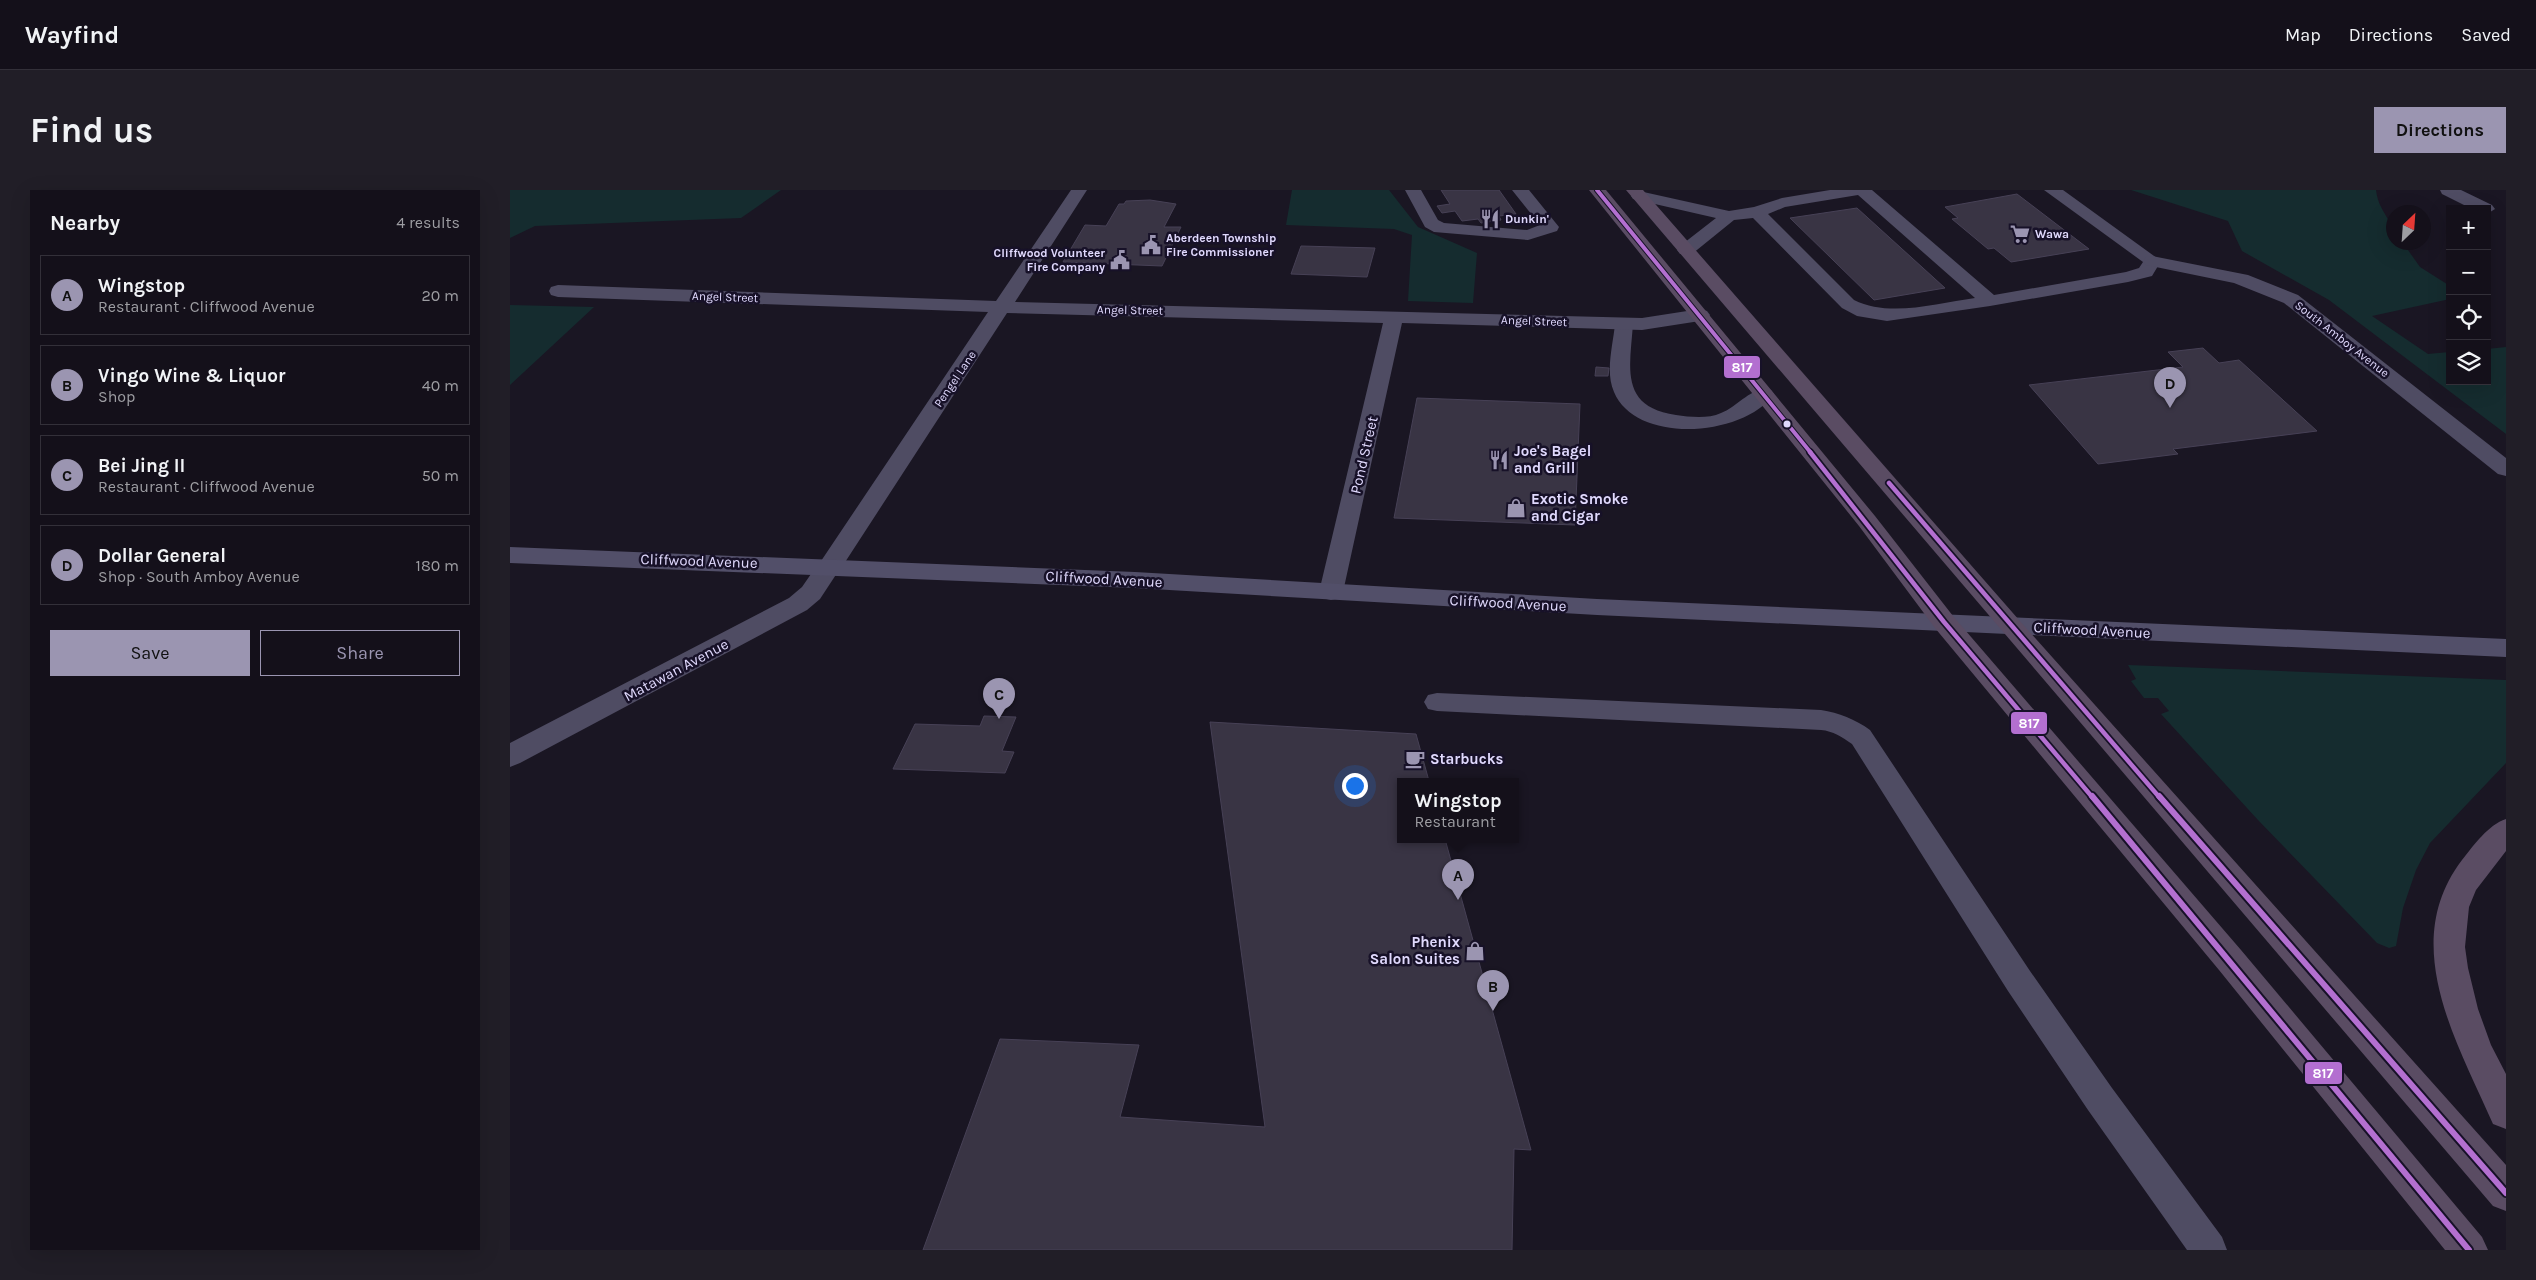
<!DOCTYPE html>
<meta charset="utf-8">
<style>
:root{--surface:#14101a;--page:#211e27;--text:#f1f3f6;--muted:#9d9da2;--line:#333039;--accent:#9b95b1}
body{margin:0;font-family:Karla,sans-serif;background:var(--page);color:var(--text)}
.controls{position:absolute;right:15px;top:15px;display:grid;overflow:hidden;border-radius:0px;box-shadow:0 5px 20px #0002}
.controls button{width:45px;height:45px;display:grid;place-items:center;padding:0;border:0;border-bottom:1px solid var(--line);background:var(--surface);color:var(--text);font:25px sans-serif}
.compass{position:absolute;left:1876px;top:15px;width:45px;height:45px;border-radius:50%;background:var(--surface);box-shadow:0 5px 20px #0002;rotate:25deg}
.you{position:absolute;left:844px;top:595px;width:18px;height:18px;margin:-12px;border:4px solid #fff;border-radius:50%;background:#1a73e8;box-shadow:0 0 0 8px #1a73e833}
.badge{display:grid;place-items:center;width:32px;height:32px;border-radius:50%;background:var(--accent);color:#111;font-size:16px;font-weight:700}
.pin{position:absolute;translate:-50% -41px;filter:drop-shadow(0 1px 2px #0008)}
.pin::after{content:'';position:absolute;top:26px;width:18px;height:15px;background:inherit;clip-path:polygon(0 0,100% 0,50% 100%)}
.popup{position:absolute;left:887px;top:588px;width:122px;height:65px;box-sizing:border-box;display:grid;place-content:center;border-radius:0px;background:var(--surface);filter:drop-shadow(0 1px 4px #0005);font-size:16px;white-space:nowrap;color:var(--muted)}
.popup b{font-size:19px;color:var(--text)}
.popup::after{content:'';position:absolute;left:50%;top:100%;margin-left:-10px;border:10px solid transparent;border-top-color:var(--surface)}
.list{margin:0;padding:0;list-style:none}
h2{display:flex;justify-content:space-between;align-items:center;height:65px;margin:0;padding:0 20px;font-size:21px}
h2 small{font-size:16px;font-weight:400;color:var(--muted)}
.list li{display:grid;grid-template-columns:32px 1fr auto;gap:15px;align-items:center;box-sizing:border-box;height:80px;margin:0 10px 10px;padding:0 10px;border:1px solid var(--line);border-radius:0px}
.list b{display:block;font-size:19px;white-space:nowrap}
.list p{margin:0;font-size:16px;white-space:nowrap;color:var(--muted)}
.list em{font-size:16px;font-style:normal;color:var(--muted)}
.actions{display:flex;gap:10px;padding:15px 20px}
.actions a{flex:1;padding:11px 0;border:1px solid var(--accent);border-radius:0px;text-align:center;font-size:18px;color:var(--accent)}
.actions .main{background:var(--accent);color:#111}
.icon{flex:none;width:28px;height:28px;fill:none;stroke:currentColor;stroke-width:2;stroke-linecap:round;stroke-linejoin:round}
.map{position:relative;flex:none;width:1996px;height:1060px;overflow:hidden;border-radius:0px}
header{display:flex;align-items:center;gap:30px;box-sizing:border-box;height:70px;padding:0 25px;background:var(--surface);border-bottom:1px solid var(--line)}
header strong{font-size:24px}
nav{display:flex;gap:28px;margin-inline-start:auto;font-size:18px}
.intro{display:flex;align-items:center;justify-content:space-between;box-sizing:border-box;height:120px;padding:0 30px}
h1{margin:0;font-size:35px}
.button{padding:12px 22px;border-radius:0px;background:var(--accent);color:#111;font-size:18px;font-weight:700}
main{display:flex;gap:30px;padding:0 30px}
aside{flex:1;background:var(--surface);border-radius:0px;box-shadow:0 5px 20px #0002}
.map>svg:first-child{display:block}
</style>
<header>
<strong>Wayfind</strong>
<nav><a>Map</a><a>Directions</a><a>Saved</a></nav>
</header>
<div class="intro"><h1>Find us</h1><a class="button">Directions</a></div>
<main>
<aside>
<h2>Nearby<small>4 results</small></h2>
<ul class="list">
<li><span class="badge">A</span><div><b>Wingstop</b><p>Restaurant · Cliffwood Avenue</p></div><em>20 m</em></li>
<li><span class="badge">B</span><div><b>Vingo Wine &amp; Liquor</b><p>Shop</p></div><em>40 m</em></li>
<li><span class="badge">C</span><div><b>Bei Jing II</b><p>Restaurant · Cliffwood Avenue</p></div><em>50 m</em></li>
<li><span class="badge">D</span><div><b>Dollar General</b><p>Shop · South Amboy Avenue</p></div><em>180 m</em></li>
</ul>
<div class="actions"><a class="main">Save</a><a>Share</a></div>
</aside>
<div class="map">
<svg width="1996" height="1060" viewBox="0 0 1996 1060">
<rect width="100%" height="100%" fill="#1a1623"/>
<path fill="#152c2f" d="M0 0H271L231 28 25 36 0 48Z
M782 0H879L908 37 967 63 963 113 898 111 902 45 884 39 776 35Z
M1621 0H1866C1869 24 1884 28 1884 52L1893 53 1910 77 1940 96V109L1862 126 1918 164 1940 162V191H1977V159L1996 157V244L1819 110 1732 61 1718 31Z
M0 115 84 117 0 195Z
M1618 475 1996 490V573L1920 653 1906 680 1893 718 1886 756 1879 758 1867 753 1748 630 1651 524 1659 521 1648 508H1634L1621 491 1626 489Z"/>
<path fill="#393444" stroke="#474156" d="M931 0H989L1006 24 989 26 991 30 971 33 968 29 952 31 945 21 932 23 927 16 940 14Z
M1507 4 1579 59 1501 72 1484 58 1478 59 1442 29 1448 28 1435 17Z
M640 10 666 14 654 37H671L652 76 553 72 575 35 596 36 609 14H614L616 11Z
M1347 18 1435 98 1364 110 1280 28Z
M791 56 865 58 857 87 781 84Z
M1693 158 1709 173 1729 170 1807 241 1663 259 1668 264 1588 274 1519 195 1673 177 1658 162Z
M1086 177 1099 178 1098 186H1085Z
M907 208 1070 214 1065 335 884 328Z
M474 526 506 527 492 561 504 562 495 583 383 579 405 534 470 536Z
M700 532 906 544 919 591H890V649H935L1021 960 1004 959 1002 1060H413L490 849 629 855 610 927 755 937Z"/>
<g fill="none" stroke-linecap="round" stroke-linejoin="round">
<path fill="#4f4c63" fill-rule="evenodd" d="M895 0H911L928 30 934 33 1017 40 1030 35 1002 0H1019L1049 37 1047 41 1018 50 924 42 915 37Z
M1320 0H1362L1484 105 1616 82 1629 78 1633 72 1534 0H1553L1651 71 1642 86 1618 92 1480 116 1377 131 1347 126 1332 118 1243 28 1224 30 1182 64H1170L1167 60 1170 56 1206 28 1123 9 1121 6 1129 1 1219 21 1244 17 1272 8ZM1348 5 1465 108C1427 113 1380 128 1344 110L1258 24 1275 17Z
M1114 128 1121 130 1123 134C1120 177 1109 217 1166 225 1180 227 1198 229 1211 223 1228 217 1242 195 1261 200L1264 204C1234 247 1126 255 1104 202 1095 182 1103 155 1105 134L1107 130Z
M927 503 1311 520C1329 523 1345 529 1360 540L1520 781 1602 898 1712 1047 1717 1060H1677L1578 920 1498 801 1342 554C1332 547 1323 541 1311 540L927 521 918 519 914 512 918 505Z"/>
<path fill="#4f4c63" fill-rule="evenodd" d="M561 0H577L505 112 1132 128 1190 119 1197 121 1200 125 1197 129 1190 131 1132 140 892 133 833 402 830 408 821 410 812 408 809 402 873 133 497 123 328 383 319 385 310 383 307 377 478 122 48 107 41 105 39 101 41 97 48 95 486 111Z
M1930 0H1951L1982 15 1985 19 1977 24V19H1962L1932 4Z
M1642 66 1738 85 1788 105 1996 268V286L1988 284 1774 113 1724 93 1636 75 1633 71 1636 67Z"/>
<path fill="#4f4c63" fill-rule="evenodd" d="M319 369 328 371 331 377 310 409 297 420 10 573 0 577V553L279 408 292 397 310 371Z"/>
<path fill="#524f69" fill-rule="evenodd" d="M0 357 625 382 1087 409 1996 449V467L1087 425 625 398 0 373Z"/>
<path fill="#5a4c63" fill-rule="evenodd" d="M1079 0H1096L1365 326 1443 426 1731 760 1972 1047 1978 1060H1935L1709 780 1425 438 1349 336Z
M1116 0H1133L1509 430 1996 975V1021L1983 1016Z
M1996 629V661L1966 700 1959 717 1955 757 1958 778 1968 819 1981 855 1996 884V939L1983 934C1947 852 1888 754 1952 670 1964 655 1978 635 1996 629Z"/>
<defs>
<path id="bus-1-far2" d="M1087 0 1301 263"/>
<path id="bus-1-far1" d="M1300 262 1434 432 1583 608
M1379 293 1650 608"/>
<path id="bus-1" d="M1582 606 1959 1060
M1649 606 1996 1003"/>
</defs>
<use href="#bus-1-far2" stroke="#171128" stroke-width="6"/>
<use href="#bus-1-far1" stroke="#171128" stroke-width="8"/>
<use href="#bus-1" stroke="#171128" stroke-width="10"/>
<use href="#bus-1-far2" stroke="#b36fd0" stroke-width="4"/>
<use href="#bus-1-far1" stroke="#b36fd0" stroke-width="4.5"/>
<use href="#bus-1" stroke="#b36fd0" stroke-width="6"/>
</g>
<defs>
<symbol id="restaurant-bare" viewBox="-9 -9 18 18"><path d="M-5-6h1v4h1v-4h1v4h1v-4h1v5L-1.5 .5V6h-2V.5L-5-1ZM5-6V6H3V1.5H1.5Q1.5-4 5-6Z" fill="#9b95b1" stroke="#171128" stroke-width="2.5" paint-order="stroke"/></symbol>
<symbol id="supermarket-bare" viewBox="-9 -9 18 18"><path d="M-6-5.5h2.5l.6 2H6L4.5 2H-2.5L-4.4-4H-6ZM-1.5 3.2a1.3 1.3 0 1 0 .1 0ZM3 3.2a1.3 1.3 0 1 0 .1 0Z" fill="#9b95b1" stroke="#171128" stroke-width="2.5" paint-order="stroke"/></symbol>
<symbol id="civic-bare" viewBox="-9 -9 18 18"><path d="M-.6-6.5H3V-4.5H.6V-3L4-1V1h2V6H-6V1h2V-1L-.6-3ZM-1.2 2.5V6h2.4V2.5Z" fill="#9b95b1" stroke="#171128" stroke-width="2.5" paint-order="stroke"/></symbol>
<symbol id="shop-bare" viewBox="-9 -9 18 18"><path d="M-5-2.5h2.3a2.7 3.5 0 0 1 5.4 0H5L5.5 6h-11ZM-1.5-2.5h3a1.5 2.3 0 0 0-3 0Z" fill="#9b95b1" stroke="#171128" stroke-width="2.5" paint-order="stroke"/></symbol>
<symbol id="cafe-bare" viewBox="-9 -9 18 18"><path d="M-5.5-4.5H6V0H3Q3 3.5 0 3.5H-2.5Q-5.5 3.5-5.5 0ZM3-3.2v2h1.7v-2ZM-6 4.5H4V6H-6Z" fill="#9b95b1" stroke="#171128" stroke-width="2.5" paint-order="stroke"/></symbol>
</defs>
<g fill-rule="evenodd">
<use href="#restaurant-bare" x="966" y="15" width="28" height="28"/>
<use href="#supermarket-bare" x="1496" y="30" width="28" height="28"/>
<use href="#civic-bare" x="627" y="41" width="28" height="28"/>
<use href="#civic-bare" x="596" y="56" width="28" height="28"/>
<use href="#restaurant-bare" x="975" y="256" width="28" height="28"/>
<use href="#shop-bare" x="992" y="304" width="28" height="28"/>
<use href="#cafe-bare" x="891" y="555" width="28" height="28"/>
<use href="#shop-bare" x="951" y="747" width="28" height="28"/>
</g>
<circle fill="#e0d9fd" stroke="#171128" stroke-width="2" cx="1277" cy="234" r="4.5"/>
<g text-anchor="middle" stroke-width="5" stroke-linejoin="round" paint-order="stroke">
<g font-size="12" font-weight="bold" fill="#e0d9fd" stroke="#171128" text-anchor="start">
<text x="995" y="33">Dunkin'</text>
<text x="1525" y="48">Wawa</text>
<text x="656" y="52">Aberdeen Township<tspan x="656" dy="14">Fire Commissioner</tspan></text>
<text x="595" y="67" text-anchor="end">Cliffwood Volunteer<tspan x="595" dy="14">Fire Company</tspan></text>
</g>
<g font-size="12" fill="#e0d9fd" stroke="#171128">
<text transform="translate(215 107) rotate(2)" y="4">Angel Street</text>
<text transform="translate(620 120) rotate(1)" y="4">Angel Street</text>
<text transform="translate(1024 131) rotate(2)" y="4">Angel Street</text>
<text transform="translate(1832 149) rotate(38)" y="4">South Amboy Avenue</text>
<text transform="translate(445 189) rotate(-56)" y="4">Pengel Lane</text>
</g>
<g font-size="15" font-weight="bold" fill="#e0d9fd" stroke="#171128" text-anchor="start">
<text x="1004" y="266">Joe's Bagel<tspan x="1004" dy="17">and Grill</tspan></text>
<text x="1021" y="314">Exotic Smoke<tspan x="1021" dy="17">and Cigar</tspan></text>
<text x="920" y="574">Starbucks</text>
<text x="950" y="757" text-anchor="end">Phenix<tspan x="950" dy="17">Salon Suites</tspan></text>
</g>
<g font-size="15" fill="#e0d9fd" stroke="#171128">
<text transform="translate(854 265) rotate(-77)" y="5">Pond Street</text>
<text transform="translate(189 371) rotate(2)" y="5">Cliffwood Avenue</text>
<text transform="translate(594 389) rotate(3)" y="5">Cliffwood Avenue</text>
<text transform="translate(998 413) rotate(3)" y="5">Cliffwood Avenue</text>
<text transform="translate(1582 440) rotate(3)" y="5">Cliffwood Avenue</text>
<text transform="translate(166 480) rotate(-28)" y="5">Matawan Avenue</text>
</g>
</g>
<g stroke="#171128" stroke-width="2">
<rect x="1213" y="165" width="38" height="24" rx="5" fill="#b36fd0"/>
<rect x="1500" y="521" width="38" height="24" rx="5" fill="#b36fd0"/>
<rect x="1794" y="871" width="39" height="24" rx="5" fill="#b36fd0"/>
</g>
<g font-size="14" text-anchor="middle" font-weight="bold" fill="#fff">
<text x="1232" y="182">817</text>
<text x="1519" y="538">817</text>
<text x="1813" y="888">817</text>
</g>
</svg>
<div class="controls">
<button>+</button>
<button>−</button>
<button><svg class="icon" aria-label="locate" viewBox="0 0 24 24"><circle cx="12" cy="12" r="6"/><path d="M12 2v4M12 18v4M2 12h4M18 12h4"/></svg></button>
<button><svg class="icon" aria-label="layers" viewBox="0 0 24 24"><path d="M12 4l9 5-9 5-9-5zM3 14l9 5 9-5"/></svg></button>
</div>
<svg class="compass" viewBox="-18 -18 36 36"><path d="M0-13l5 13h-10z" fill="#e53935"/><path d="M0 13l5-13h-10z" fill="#9d9da2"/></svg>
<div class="you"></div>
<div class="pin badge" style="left:948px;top:710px">A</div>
<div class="popup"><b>Wingstop</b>Restaurant</div>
<div class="pin badge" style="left:983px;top:821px">B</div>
<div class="pin badge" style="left:489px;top:529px">C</div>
<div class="pin badge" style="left:1660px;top:218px">D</div>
</div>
</main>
